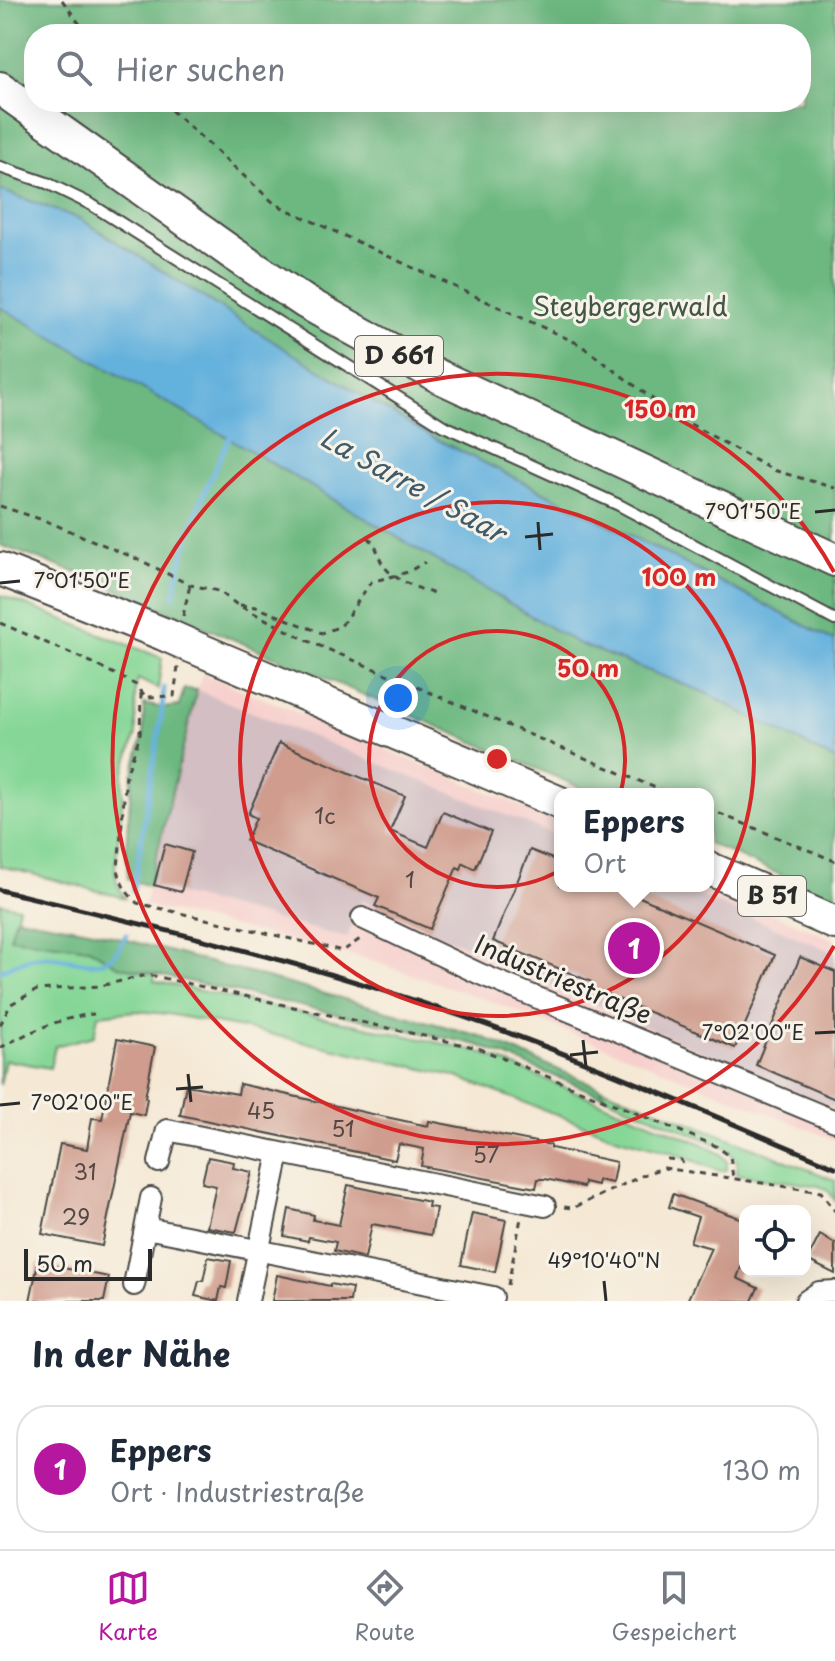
<!DOCTYPE html>
<html lang="de">
<meta charset="utf-8">
<style>
:root{--surface:#fff;--page:#f6f6f7;--text:#1f2937;--muted:#747a83;--line:#e0e1e3;--accent:#b5179e}
body{margin:0;font-family:"Playpen Sans",sans-serif;background:var(--page);color:var(--text)}
.controls{position:absolute;right:24px;bottom:24px;display:grid;overflow:hidden;border-radius:16px;box-shadow:0 8px 32px #0002}
.controls button{width:72px;height:72px;display:grid;place-items:center;padding:0;border:0;border-bottom:2px solid var(--line);background:var(--surface);color:var(--text);font:40px sans-serif}
.scale{position:absolute;left:24px;bottom:20px;width:128px;box-sizing:border-box;padding-left:8px;border:4px solid #2b2b2b;border-top:0;font-size:22px;line-height:28px;white-space:nowrap;color:#2b2b2b;-webkit-text-stroke:6px #f7f3e8;paint-order:stroke}
.you{position:absolute;left:398px;top:698px;width:28px;height:28px;margin:-20px;border:6px solid #fff;border-radius:50%;background:#1a73e8;box-shadow:0 0 0 12px #1a73e833}
.badge{display:grid;place-items:center;width:52px;height:52px;border-radius:50%;background:var(--accent);color:#fff;font-size:26px;font-weight:700}
.pin{position:absolute;translate:-50% -50%;border:4px solid #fff;box-shadow:0 2px 8px #0006}
.popup{position:absolute;left:554px;top:788px;width:160px;height:104px;box-sizing:border-box;display:grid;place-content:center;border-radius:16px;background:var(--surface);filter:drop-shadow(0 2px 6px #0005);font-size:26px;white-space:nowrap;color:var(--muted)}
.popup b{font-size:30px;color:var(--text)}
.popup::after{content:'';position:absolute;left:50%;top:100%;margin-left:-16px;border:16px solid transparent;border-top-color:var(--surface)}
.list{margin:0;padding:0;list-style:none}
h2{display:flex;justify-content:space-between;align-items:center;height:104px;margin:0;padding:0 32px;font-size:34px}
h2 small{font-size:26px;font-weight:400;color:var(--muted)}
.list li{display:grid;grid-template-columns:52px 1fr auto;gap:24px;align-items:center;box-sizing:border-box;height:128px;margin:0 16px 16px;padding:0 16px;border:2px solid var(--line);border-radius:32px}
.list b{display:block;font-size:30px;white-space:nowrap}
.list p{margin:0;font-size:26px;white-space:nowrap;color:var(--muted)}
.list em{font-size:26px;font-style:normal;color:var(--muted)}
.icon{flex:none;width:44px;height:44px;fill:none;stroke:currentColor;stroke-width:2;stroke-linecap:round;stroke-linejoin:round}
.map{position:relative;flex:none;width:835px;height:1301px;overflow:hidden}
.search{position:absolute;background:var(--surface);box-shadow:0 8px 32px #0002;left:24px;right:24px;top:24px;height:88px;display:flex;align-items:center;gap:20px;box-sizing:border-box;padding:0 28px;border-radius:32px;color:var(--muted);font-size:30px}
.sheet{height:248px;background:var(--surface)}
nav{display:flex;justify-content:space-around;align-items:center;box-sizing:border-box;height:112px;border-top:2px solid var(--line);background:var(--surface);font-size:22px;color:var(--muted)}
nav a{display:grid;justify-items:center;gap:4px}
nav .on{color:var(--accent)}
.map>svg:first-child{display:block}
</style>
<div class="map">
<svg width="835" height="1301" viewBox="0 0 835 1301">
<rect width="100%" height="100%" fill="#f7f3e8"/>
<filter id="ink" filterUnits="userSpaceOnUse"><feTurbulence type="fractalNoise" baseFrequency=".0125" numOctaves="2"/><feDisplacementMap in="SourceGraphic" scale="16" xChannelSelector="R" yChannelSelector="G"/><feConvolveMatrix kernelMatrix="1 2 1 2 8 2 1 2 1" color-interpolation-filters="sRGB"/></filter>
<filter id="wash" filterUnits="userSpaceOnUse"><feTurbulence type="fractalNoise" baseFrequency=".006" numOctaves="4" result="noise"/><feDisplacementMap in="SourceGraphic" scale="32" xChannelSelector="R" yChannelSelector="G"/><feGaussianBlur stdDeviation="1.8" result="paint"/><feColorMatrix in="noise" values="0 0 0 0 0 0 0 0 0 0 0 0 0 0 0 0 0 1.4 0 .05"/><feComposite in="paint" operator="in"/></filter>
<g filter="url(#wash)">
<rect width="100%" height="100%" fill="#f5e9d5"/>
<path fill="#f7d0cd" d="M202 673 560 822V886H708L835 940V1140L507 1007 363 958 144 905Z"/>
<path fill="#d2bec3" d="M197 690 560 837V886H676L835 953V1108L705 1053 362 900 347 938 149 886Z"/>
<path fill="#86d797" stroke="#588161" stroke-width="2" d="M0 595 162 658 158 689 138 679 135 690 136 734 123 775V797L115 868 117 884 125 898 0 866Z
M0 903 19 907 11 938 89 948 118 966 155 973 154 981 477 1051 700 1143 721 1154 727 1161V1170L720 1171 674 1153 619 1138 454 1076 252 1030 168 1014 136 1011 98 1015 94 1036 55 1046 50 1068 5 1060 0 1085Z
M599 1087 835 1180V1201L828 1190 819 1186 737 1174V1161L726 1148 606 1097Z"/>
<path fill="#6cb880" stroke="#4c7256" stroke-width="2" fill-rule="evenodd" d="M0 0H835V641L612 526 432 437 285 349 80 219 0 190ZM34 34H801V102H34Z
M0 307 229 438 577 643 706 693 835 760V899L708 843V794H596L85 576 0 545Z
M184 689 197 690 149 886 128 879 126 846 132 776 143 736 144 704 163 708 179 706Z
M16 917 94 931 480 1036 599 1087 606 1097 478 1045 118 966 89 948 10 938Z"/>
<path fill="#64b1dd" stroke="#486e84" stroke-width="2" d="M0 190 80 219 285 349 432 437 612 526 835 641V760L706 693 577 643 229 438 0 307Z"/>
<g fill="none" stroke-linecap="round" stroke-linejoin="round">
<path stroke="#64b1dd" stroke-width="5" d="M174 596C183 542 206 484 231 435
M133 891 161 718 164 688
M0 971C15 963 32 956 50 957 83 960 110 977 126 935"/>
</g>
<g id="blocks">
<path fill="#cf9c8d" d="M279 743 405 796 390 831 428 847 443 812 491 832 475 869 463 863 461 869 457 867 430 929 375 906 379 898 246 841 256 818 248 814Z
M165 844 192 852 181 892 154 885Z
M530 850 560 862V886H614L775 955 735 1048 592 988 594 983 493 941Z
M800 957 835 972V1099L756 1065Z
M117 1039 155 1047 145 1097 147 1098 144 1115 130 1112 102 1246 42 1234 60 1144 87 1149 92 1118 102 1119Z
M240 1084 372 1114 428 1126 429 1121 551 1145V1148L616 1162 612 1183 598 1180 597 1185 584 1182 583 1187 545 1179H538L536 1188 421 1166 424 1149 399 1144 395 1160 180 1115 186 1085 238 1094Z
M208 1157 234 1162 233 1168 252 1172 236 1232 207 1227 216 1186 202 1183Z
M348 1185 429 1202 428 1207 436 1208 431 1235 372 1224 365 1258 334 1251 336 1242 309 1237 308 1241 284 1236 289 1209 314 1215 313 1220 339 1225Z
M673 1194 745 1220V1257L737 1278 758 1288 752 1301H687L711 1248 690 1242 698 1217 669 1207Z
M472 1213 506 1220 495 1272 461 1265Z
M820 1235 835 1244V1274L807 1260Z
M208 1257 231 1261 226 1288 221 1287 218 1301 195 1296 199 1281H203Z
M38 1263 109 1277 104 1301H30Z
M277 1275 330 1286V1284L352 1288 350 1301H272Z"/>
</g>
</g>
<g filter="url(#ink)">
<use href="#blocks" fill-opacity="0" stroke="#494844" stroke-width="2"/>
<g fill="none" stroke-linecap="round" stroke-linejoin="round">
<defs>
<path id="lane" d="M0 167 47 183 92 205 442 425 619 505 835 620"/>
<path id="street" d="M362 918 480 974 835 1121
M159 1162 167 1130 545 1206
M146 1228 493 1297
M134 1285 151 1198
M248 1301 279 1153
M806 1301 819 1292 835 1291"/>
<path id="primary" d="M0 88 232 253 305 302 438 376 835 560
M0 569 166 635
M191 646 560 803
M708 868 835 923"/>
</defs>
<use href="#lane" stroke="#494844" stroke-width="14"/>
<use href="#street" stroke="#494844" stroke-width="24"/>
<use href="#primary" stroke="#494844" stroke-width="36"/>
<path stroke="#494844" stroke-width="3" stroke-dasharray="6 6" stroke-linecap="butt" d="M62 0 87 34
M162 102 275 204 579 344 674 415 773 470 835 488
M0 506 46 521 142 561 190 585 219 591 236 604 306 640 670 794
M368 537C377 546 376 549 380 559 388 579 416 587 434 594
M240 605 256 607 322 633 341 626 371 582 408 572 425 562
M183 616 190 585
M0 623 93 663 136 685 146 697 174 696 178 667
M141 693 140 735 126 775 118 868C120 884 126 892 137 903L343 951 360 939
M708 809 835 861
M0 1025 11 1004 37 990 100 986 142 976H154L478 1048 716 1146 730 1156 733 1178
M0 1048C31 1031 59 1018 94 1014
M667 1159 681 1160 685 1169
M564 1207 573 1208 650 1172 664 1168 821 1192 835 1211
M508 1285 521 1218"/>
<use href="#lane" stroke="#fff" stroke-width="10"/>
<use href="#street" stroke="#fff" stroke-width="20"/>
<use href="#primary" stroke="#fff" stroke-width="32"/>
<path stroke="#2b2b2b" stroke-width="5" d="M0 890C150 926 300 961 446 1011 578 1055 706 1113 835 1167"/>
<defs>
<path id="primary-bridge" d="M166 635 191 646"/>
</defs>
<use href="#primary-bridge" stroke="#494844" stroke-width="36" stroke-linecap="butt"/>
<use href="#primary-bridge" stroke="#fff" stroke-width="32"/>
</g>
</g>
<path fill="none" stroke="#2b2b2b" stroke-width="3" d="M815 512 835 510M538 522 540 550M525 537 553 534M0 583 20 581M815 1033 835 1032M583 1040 586 1067M570 1055 598 1052M188 1074 191 1102M176 1089 203 1087M0 1105 20 1103M604 1281 606 1301"/>
<g fill="none" stroke="#d62828" stroke-width="4">
<circle cx="497" cy="759" r="128"/>
<circle cx="497" cy="759" r="257"/>
<path d="M834 946A385 385 0 1 1 834 572"/>
</g>
<g text-anchor="middle" stroke-width="6" stroke-linejoin="round" paint-order="stroke">
<g font-size="22" fill="#544744">
<text x="325" y="824">1c</text>
<text x="410" y="888">1</text>
<text x="261" y="1119">45</text>
<text x="343" y="1137">51</text>
<text x="486" y="1163">57</text>
<text x="85" y="1180">31</text>
<text x="76" y="1225">29</text>
</g>
<g fill="#f7f3e8" stroke="#686764" stroke-width="2">
<rect x="355" y="336" width="88" height="40" rx="6"/>
<rect x="738" y="876" width="68" height="40" rx="6"/>
</g>
<g font-size="24" font-weight="bold" fill="#2b2b2b">
<text x="399" y="364">D 661</text>
<text x="772" y="904">B 51</text>
</g>
<g font-size="26" fill="#425646" stroke="#f7f3e8">
<text x="630" y="316">Steybergerwald</text>
</g>
<g font-size="26" fill="#2b2b2b" stroke="#f7f3e8">
<text transform="translate(563 980) rotate(23)" y="9">Industriestraße</text>
</g>
<g font-size="28" font-style="italic" fill="#3f5a69" stroke="#f7f3e8">
<text transform="translate(413 485) rotate(29)" y="10">La Sarre / Saar</text>
</g>
</g>
<g font-size="20" text-anchor="middle" fill="#2b2b2b" stroke="#f7f3e8" stroke-width="6" stroke-linejoin="round" paint-order="stroke">
<text x="753" y="519">7°01'50"E</text>
<text x="82" y="588">7°01'50"E</text>
<text x="753" y="1040">7°02'00"E</text>
<text x="82" y="1110">7°02'00"E</text>
<text x="604" y="1268">49°10'40"N</text>
</g>
<circle cx="497" cy="759" r="12" fill="#d62828" stroke="#f7f3e8" stroke-width="4"/>
<g font-size="24" text-anchor="middle" font-weight="bold" fill="#d62828" stroke="#f7f3e8" stroke-width="6" stroke-linejoin="round" paint-order="stroke">
<text x="660" y="418">150 m</text>
<text x="679" y="586">100 m</text>
<text x="588" y="677">50 m</text>
</g>
</svg>
<div class="controls">
<button><svg class="icon" aria-label="locate" viewBox="0 0 24 24"><circle cx="12" cy="12" r="6"/><path d="M12 2v4M12 18v4M2 12h4M18 12h4"/></svg></button>
</div>
<div class="scale">50 m</div>
<div class="you"></div>
<div class="pin badge" style="left:634px;top:948px">1</div>
<div class="popup"><b>Eppers</b>Ort</div>
<div class="search"><svg class="icon" aria-label="search" viewBox="0 0 24 24"><circle cx="10" cy="10" r="6"/><path d="M15 15l6 6"/></svg>Hier suchen</div>
</div>
<section class="sheet">
<h2>In der Nähe<small></small></h2>
<ul class="list">
<li><span class="badge">1</span><div><b>Eppers</b><p>Ort · Industriestraße</p></div><em>130 m</em></li>
</ul>
</section>
<nav>
<a class="on"><svg class="icon" aria-label="map" viewBox="0 0 24 24"><path d="M3 6l6-2 6 2 6-2v14l-6 2-6-2-6 2zM9 4v14M15 6v14"/></svg>Karte</a>
<a><svg class="icon" aria-label="directions" viewBox="0 0 24 24"><path d="M12 3l9 9-9 9-9-9zM9 14v-3h6M13 9l2 2-2 2"/></svg>Route</a>
<a><svg class="icon" aria-label="saved" viewBox="0 0 24 24"><path d="M7 4h10v16l-5-4-5 4z"/></svg>Gespeichert</a>
</nav>
